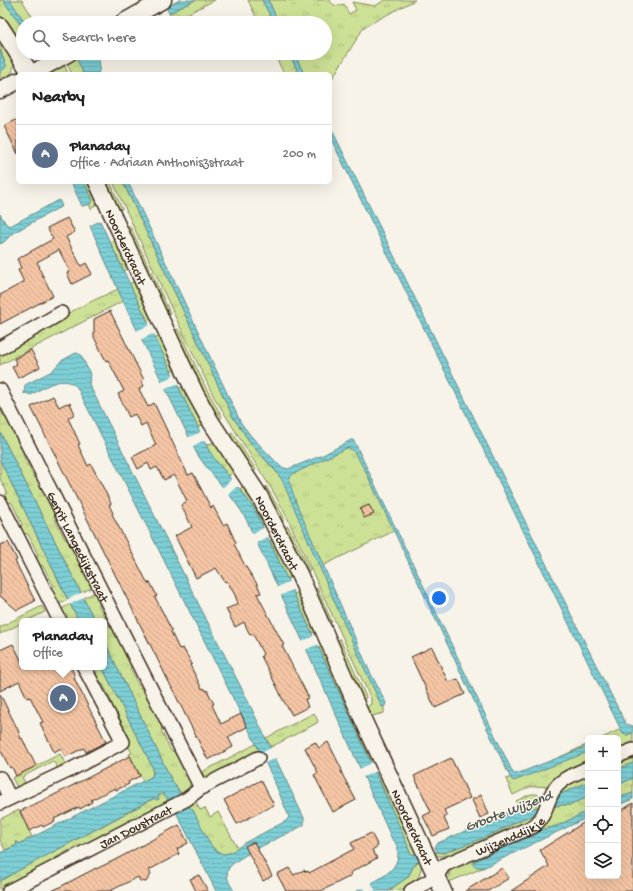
<!DOCTYPE html>
<meta charset="utf-8">
<style>
:root{--surface:#fff;--page:#f6f6f6;--text:#222;--muted:#767676;--line:#e0e0e0;--accent:#c8321e}
body{margin:0;font-family:"Gochi Hand",sans-serif;background:var(--page);color:var(--text)}
.controls{position:absolute;right:12px;bottom:12px;display:grid;overflow:hidden;border-radius:6px;box-shadow:0 4px 16px #0002}
.controls button{width:36px;height:36px;display:grid;place-items:center;padding:0;border:0;border-bottom:1px solid var(--line);background:var(--surface);color:var(--text);font:20px sans-serif}
.you{position:absolute;left:439px;top:598px;width:14px;height:14px;margin:-10px;border:3px solid #fff;border-radius:50%;background:#1a73e8;box-shadow:0 0 0 6px #1a73e833}
.badge{display:grid;place-items:center;width:26px;height:26px;border-radius:50%;background:var(--accent);color:#fff;font-size:13px;font-weight:700}
.pin{position:absolute;translate:-50% -50%;border:2px solid #fff;box-shadow:0 1px 4px #0006}
.popup{position:absolute;left:19px;top:618px;width:88px;height:52px;box-sizing:border-box;display:grid;place-content:center;border-radius:6px;background:var(--surface);filter:drop-shadow(0 1px 3px #0005);font-size:13px;white-space:nowrap;color:var(--muted)}
.popup b{font-size:15px;color:var(--text)}
.popup::after{content:'';position:absolute;left:50%;top:100%;margin-left:-8px;border:8px solid transparent;border-top-color:var(--surface)}
.list{margin:0;padding:0;list-style:none}
h2{display:flex;justify-content:space-between;align-items:center;height:52px;margin:0;padding:0 16px;font-size:17px}
h2 small{font-size:13px;font-weight:400;color:var(--muted)}
.list li{display:grid;grid-template-columns:26px 1fr auto;gap:12px;align-items:center;box-sizing:border-box;height:60px;padding:0 16px;border-top:1px solid var(--line)}
.list b{display:block;font-size:15px;white-space:nowrap}
.list p{margin:0;font-size:13px;white-space:nowrap;color:var(--muted)}
.list em{font-size:13px;font-style:normal;color:var(--muted)}
.icon{flex:none;width:22px;height:22px;fill:none;stroke:currentColor;stroke-width:2;stroke-linecap:round;stroke-linejoin:round}
.map{position:relative;flex:none;width:633px;height:891px;overflow:hidden}
.search{position:absolute;background:var(--surface);box-shadow:0 4px 16px #0002;left:16px;top:16px;width:316px;height:44px;display:flex;align-items:center;gap:10px;box-sizing:border-box;padding:0 14px;border-radius:22px;color:var(--muted);font-size:15px}
.panel{position:absolute;background:var(--surface);box-shadow:0 4px 16px #0002;left:16px;top:72px;width:316px;height:112px;border-radius:6px}
.map>svg:first-child{display:block}
</style>
<div class="map">
<svg width="633" height="891" viewBox="0 0 633 891">
<defs>
<pattern id="grass-tufts" width="24" height="20" patternUnits="userSpaceOnUse"><rect width="24" height="20" fill="#cde196"/><path d="M3 7l-1-3M5 7V3M7 7l1-3M15 17l-1-3M17 17v-4M19 17l1-3" fill="none" stroke="#b1c181"/></pattern>
<pattern id="forest-crowns" width="20" height="18" patternUnits="userSpaceOnUse"><rect width="20" height="18" fill="#cde196"/><path d="M2 6a3 3 0 1 1 6 0M12 15a3 3 0 1 1 6 0" fill="none" stroke="#b1c181"/></pattern>
<pattern id="water-rules" width="6" height="5" patternUnits="userSpaceOnUse"><rect width="6" height="5" fill="#7dced5"/><path d="M0 2.5h6" fill="none" stroke="#6db1b6"/></pattern>
<pattern id="building-back-hatch" width="6" height="6" patternUnits="userSpaceOnUse"><rect width="6" height="6" fill="#f4c5a4"/><path d="M-1 5l2 2M0 0l6 6M5-1l2 2" fill="none" stroke="#d2a98d"/></pattern>
</defs>
<rect width="100%" height="100%" fill="#f7f3e8"/>
<filter id="ink" filterUnits="userSpaceOnUse"><feTurbulence type="fractalNoise" baseFrequency=".025" numOctaves="2"/><feDisplacementMap in="SourceGraphic" scale="8" xChannelSelector="R" yChannelSelector="G"/><feConvolveMatrix kernelMatrix="1 2 1 2 8 2 1 2 1" color-interpolation-filters="sRGB"/></filter>
<g filter="url(#ink)">
<path fill="url(#grass-tufts)" stroke="#84865a" d="M0 0H3L23 28V47L0 15Z
M10 0H22L36 23H25Z
M268 0H330C333 7 337 6 344 4L349 14 356 10 352 2 375 6 385 0H415L364 27 330 82V74H304L294 53H325V23H279Z
M0 35C11 54 25 68 0 82V73L5 68C2 55 0 48 0 35Z
M28 53H54C46 61 36 61 28 53Z
M78 53H88L77 60 81 67 83 74H72L66 62V60Z
M63 62 68 74H53L54 70Z
M84 182H90L99 202 91 209 89 204 93 201Z
M104 182H110L122 209 117 211Z
M113 182H123L233 417 252 445 279 475 353 444 394 531 320 567 382 706 384 707V713L372 716 368 713 366 708 371 704V699L287 517 274 493 214 397 174 314Z
M128 226H130L170 313 165 315 126 232Z
M116 239 128 267 124 271 110 242Z
M135 281 152 319 148 321 129 284Z
M118 289 123 301 0 365V354L64 319 63 316 88 303Z
M178 329 206 388 222 417 217 420 174 335 176 330Z
M160 337H161L175 369 171 371 155 338Z
M184 387 204 424 198 428 179 388Z
M0 409 3 415 8 416 25 450 23 455 34 477 39 479 56 512 54 517 65 539 70 541 93 587 81 593 0 432Z
M232 432 256 470 251 473 229 439 230 433Z
M215 442 234 471 229 476 212 456 206 445Z
M0 460 68 600 57 605 51 592 54 587 43 566 37 564 35 561 38 555 28 534 21 533 20 529 22 524 12 503 6 501 4 498 7 492 0 479Z
M243 486H245L266 523 262 525 252 506 240 489Z
M266 486 285 519 280 522 263 493Z
M288 526 310 571 304 573 283 529Z
M273 539 292 577 287 579 270 541Z
M317 588 332 622 327 624 313 594Z
M96 592 100 601 99 606 109 626 114 628 132 663 130 668 140 688 145 690 163 725 161 730 171 751 176 752 191 781 189 788 181 793 171 779 104 641V621H95L83 598Z
M299 592 316 631 312 633 294 594Z
M70 604 79 621H71L70 619 64 618 60 610Z
M42 606 45 612 26 621H22V623L0 634V627Z
M339 639H340L366 697 365 699 362 701 336 645Z
M323 646 349 707H346L319 648Z
M94 667H102L153 768 152 777 143 781 129 754 132 753 124 739 127 733 117 713 111 712 109 709 112 703 102 682 96 681 94 678 97 672Z
M314 713 318 721 317 723 271 747 266 738Z
M351 719H356L374 757 371 761Z
M621 729 623 734 626 735 633 733V746L618 752V738H602Z
M256 744 260 753 208 779 205 778 202 772Z
M588 744V764L550 786 529 787 513 795 506 779 545 764Z
M60 754 65 763 59 767 60 769H58L53 761 22 777 26 785 18 789 12 778Z
M633 754V763L618 769V760Z
M376 772 381 773 419 854 416 855 410 853Z
M588 773V782L561 794 557 800 553 802 560 790Z
M633 778V793L618 798V785Z
M164 793 168 800 164 803 71 853 69 850 52 860 53 862 0 890V881L23 868 155 798 156 800 159 799 158 796Z
M531 794H537L544 799 542 806 532 809 524 805 519 807 516 801Z
M588 797V811L557 826 541 830 536 834 506 847 477 867H485L449 882 448 878 449 873 455 866 483 852 551 808 559 805H569Z
M196 802 200 810 205 808 210 817 218 812 238 849C233 851 229 854 223 854 210 853 194 817 188 806Z
M19 810 32 837 19 844 17 842H16L17 845 5 850 0 840V819Z
M539 812 533 820 449 856H435L433 854 437 852 444 853C463 845 482 838 501 830 514 824 526 816 539 812Z
M421 859C424 881 408 891 388 891L408 877 413 867Z"/>
<path fill="url(#forest-crowns)" stroke="#84865a" d="M195 0H215L173 21 169 13Z
M248 0H262L274 23H259Z
M274 53H289L299 74H284Z"/>
<path fill="url(#water-rules)" stroke="#638c8c" d="M3 0H10L24 21 23 28Z
M180 0H195L169 13 166 7Z
M262 0H268L279 23H274Z
M0 50 6 65 5 68 0 73Z
M88 53H101L99 60 100 67 98 74H83L81 67 77 60Z
M289 53H294L304 74H299Z
M330 126 600 673 626 724 633 726V733L626 735 623 734 330 137Z
M71 182H84L93 201 88 205 82 206Z
M123 182H128L241 423 251 436 281 467 288 469 323 455 351 440H353L355 443 513 773 515 774 519 773 588 746V752L514 781 511 779 366 472 353 450 347 448 291 475 289 481 297 505 369 670 386 703 385 706 382 707 342 619 282 480 275 470 252 445 233 417Z
M59 200 62 206 13 233 4 242 0 244V214L6 224 10 226Z
M100 221 208 449C222 472 244 490 257 514L342 698 406 841 410 853 416 855 419 860 413 867 408 877 388 891H357C372 882 399 873 398 853 398 847 396 842 392 839L305 646 246 519C233 495 212 477 197 454L123 301 90 226Z
M76 353 79 354 81 355 90 374 89 384 104 414 202 611 246 697 304 818V825L302 826C289 833 234 858 229 868 224 876 230 884 234 891H216L170 800H168L163 793 158 796 159 799 156 800 154 798 23 868 0 881V853L17 845 16 842H18L19 844 151 777 153 774V768L102 667H104V640L171 779 188 806 193 810 210 844 216 851 224 854 230 853 246 842 286 821 289 817 273 778 254 740 77 387C63 374 46 386 31 395L26 393 24 394 25 385 52 371 61 361Z
M0 432 95 621H79L68 600 0 460Z
M633 763V778L618 785V769Z
M588 782V797L569 805H558L534 814V815C523 818 513 824 502 829 484 839 463 845 444 853L437 852 435 847 438 843 524 805 528 802 531 809 557 800 561 794Z
M633 793V799L618 805V798Z
M588 811V817L485 867H477L473 865V862L513 843 536 835 541 830 557 826Z"/>
<path fill="#f7f3e8" d="M150 323 155 335 152 334 140 340 136 331 148 326Z
M174 373 180 385 176 384 164 390 160 382 171 377Z
M201 430 207 442 202 441 191 447 187 438 199 433Z
M232 477 240 487H236L227 496 221 489 230 481Z
M265 526 271 538 266 537 255 544 251 534 262 529Z
M290 580 295 590H292L280 596 276 588 288 582Z
M83 592 85 597 69 605 66 600Z
M315 633 320 645H316L305 650 301 642 312 637Z
M273 747 278 757 263 764 259 754Z
M373 760 378 772H374L363 777 359 769 370 764Z
M372 880V885L376 891H365L364 889 359 888Z"/>
<path fill="url(#building-back-hatch)" stroke="#3b2a1e" d="M18 119V154L4 126Z
M67 218 75 232 66 237 81 266 86 263 92 274 72 284 67 273 70 272 59 250 37 262 40 267 39 268 53 296 0 324V295L24 282 18 270 21 268 17 259 53 239 47 228Z
M110 311 144 380 142 382 144 386 139 389 148 407 154 403 188 475 193 473 211 508 213 506 223 525 227 523 236 543 234 544 244 564 257 584 261 593 257 594 278 634 284 645 282 646 309 698 305 699 308 707 292 715 280 695H281L261 656 263 654 253 634 250 635 244 622 235 627 226 609 238 604 235 595 227 581 225 582 216 568 196 578 175 536 192 527 181 505 187 501 174 475 164 480 157 467 151 470 148 463 138 469 132 457 156 445 146 423 141 426 135 414 129 417 118 394 124 391 108 360 106 361 94 337V319Z
M31 350 40 367 18 378 12 367 17 364 14 359Z
M53 396 59 407 67 403 68 404 70 403 75 414 68 418 80 444 78 445 88 466 91 464 109 499 111 504 109 505 113 513 112 514 148 584 150 582 157 596 155 597 172 631 171 632 179 649 183 648 192 664 190 665 202 689 204 688 205 690H207L214 704 212 705 221 724 241 714 247 727 228 737 233 747 208 760 31 407Z
M369 505 374 514 364 518 360 509Z
M8 542 17 560 15 561 35 601 17 610 0 596V545Z
M13 644 22 662V667H71L75 677 74 678 106 742 86 752 84 748 65 757 61 748 54 752 40 723 43 722 30 697 27 698 19 681 0 691V650Z
M432 647 448 682 458 679 465 694 435 708 411 657Z
M0 694 18 730 21 739 22 738 36 766 16 776 12 767 10 768 5 759 0 749Z
M315 742 319 748 328 742 342 770 341 771 343 776 356 800 333 812 314 775 318 773 305 748Z
M130 756 140 776 128 782 129 784 116 790 115 788 91 800 92 802 80 809 79 807 54 819 55 821 43 827 42 825 29 831 20 811 52 796Z
M451 758 470 798 444 810 447 816 444 818 449 829 433 836 423 816 431 812 414 776Z
M261 780 274 805 237 824 224 800Z
M481 795 489 814 480 818 472 800Z
M633 803V891H511L549 866 540 850 588 820V876H618V813Z
M179 825 188 843 177 849 179 854 149 870 151 874 146 882 140 881 138 877 110 891H52L96 868V869L117 859Z
M371 833 378 846 372 850 377 858 350 873 351 876 321 891H286L277 874 289 868 294 875 304 870 306 872 308 871 309 873 354 849 351 843Z
M254 842 272 876 263 881 245 846Z
M502 868 509 878 488 891H465Z
M199 875 208 891H196L190 879Z"/>
<g fill="none" stroke-linecap="round" stroke-linejoin="round">
<defs>
<g id="minor">
<path d="M0 348 61 313"/>
<path id="s1" d="M0 390 201 788"/>
<path d="M0 502 60 621"/>
<path d="M618 756 633 750"/>
<path d="M0 778 10 798"/>
<path d="M0 803 70 770 123 742 84 667"/>
<path id="s2" d="M9 891 187 799 201 788 258 758"/>
<path id="s3" d="M411 891 436 877 444 865 534 826C545 817 546 805 552 793 559 779 575 774 588 768"/>
</g>
<g id="tertiary">
<path d="M122 23 163 0"/>
<path d="M0 26 31 74"/>
<path d="M31 74 69 53"/>
<path d="M0 90 18 81"/>
<path id="s4" d="M97 182 195 393 211 422 260 497 299 574 359 711 443 891"/>
</g>
</defs>
<use href="#minor" stroke="#3b2a1e" stroke-width="16"/>
<use href="#tertiary" stroke="#3b2a1e" stroke-width="19"/>
<use href="#minor" stroke="#f7f3e8" stroke-width="13"/>
<use href="#tertiary" stroke="#f7f3e8" stroke-width="16"/>
</g>
</g>
<g text-anchor="middle" stroke-width="3" stroke-linejoin="round" paint-order="stroke">
<g font-size="13" fill="#3b2a1e" stroke="#f7f3e8">
<text dy="5" stroke="none"><textPath href="#s4" startOffset="71">Noorderdracht</textPath></text>
<text dy="5" stroke="none"><textPath href="#s4" startOffset="395">Noorderdracht</textPath></text>
<text dy="5" stroke="none"><textPath href="#s1" startOffset="175">Gerrit Langedijkstraat</textPath></text>
<text dy="5" stroke="none"><textPath href="#s2" startOffset="142">Jan Doustraat</textPath></text>
<text dy="5" stroke="none"><textPath href="#s4" startOffset="719">Noorderdracht</textPath></text>
<text dy="5" stroke="none"><textPath href="#s3" startOffset="115">Wijzenddijkje</textPath></text>
</g>
<g font-size="14" font-style="italic" fill="#4c534c" stroke="#f7f3e8">
<text transform="translate(508 810) rotate(-21)" y="5">Groote Wijzend</text>
</g>
</g>
</svg>
<div class="controls">
<button>+</button>
<button>−</button>
<button><svg class="icon" aria-label="locate" viewBox="0 0 24 24"><circle cx="12" cy="12" r="6"/><path d="M12 2v4M12 18v4M2 12h4M18 12h4"/></svg></button>
<button><svg class="icon" aria-label="layers" viewBox="0 0 24 24"><path d="M12 4l9 5-9 5-9-5zM3 14l9 5 9-5"/></svg></button>
</div>
<div class="you"></div>
<div class="pin badge" style="left:63px;top:698px;background:#5c6f8a">A</div>
<div class="popup"><b>Planaday</b>Office</div>
<div class="search"><svg class="icon" aria-label="search" viewBox="0 0 24 24"><circle cx="10" cy="10" r="6"/><path d="M15 15l6 6"/></svg>Search here</div>
<section class="panel">
<h2>Nearby<small></small></h2>
<ul class="list">
<li><span class="badge" style="background:#5c6f8a">A</span><div><b>Planaday</b><p>Office · Adriaan Anthoniszstraat</p></div><em>200 m</em></li>
</ul>
</section>
</div>
